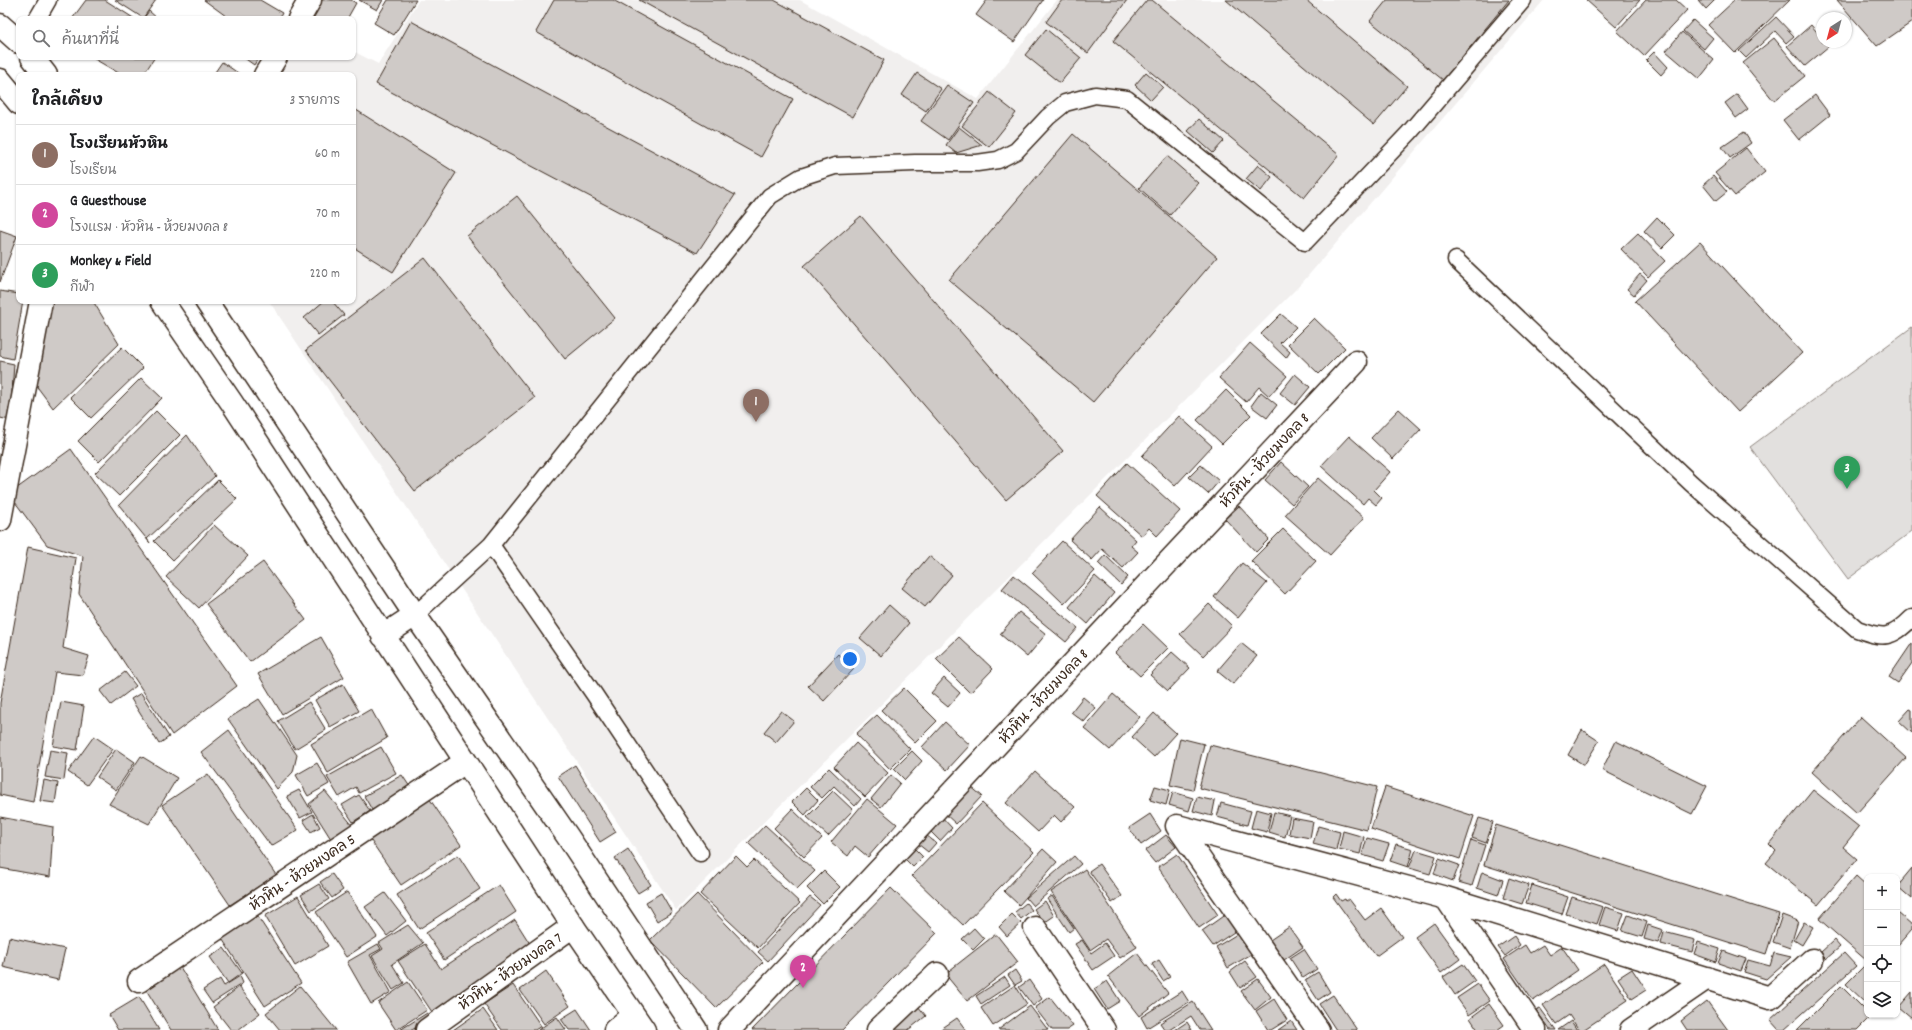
<!DOCTYPE html>
<html lang="th">
<meta charset="utf-8">
<style>
:root{--surface:#fff;--page:#f2f2f2;--text:#202124;--muted:#757577;--line:#e0e0e0;--accent:#2563eb}
body{margin:0;font-family:Dekko,"Playpen Sans Thai",sans-serif;background:var(--page);color:var(--text)}
.controls{position:absolute;right:12px;bottom:12px;display:grid;overflow:hidden;border-radius:8px;box-shadow:0 1px 3px #0004}
.controls button{width:36px;height:36px;display:grid;place-items:center;padding:0;border:0;border-bottom:1px solid var(--line);background:var(--surface);color:var(--text);font:20px sans-serif}
.compass{position:absolute;left:1816px;top:12px;width:36px;height:36px;border-radius:50%;background:var(--surface);box-shadow:0 1px 3px #0004;rotate:216deg}
.you{position:absolute;left:850px;top:659px;width:14px;height:14px;margin:-10px;border:3px solid #fff;border-radius:50%;background:#1a73e8;box-shadow:0 0 0 6px #1a73e833}
.badge{display:grid;place-items:center;width:26px;height:26px;border-radius:50%;background:var(--accent);color:#fff;font-size:13px;font-weight:700}
.pin{position:absolute;translate:-50% -33px;filter:drop-shadow(0 1px 2px #0008)}
.pin::after{content:'';position:absolute;top:21px;width:14px;height:12px;background:inherit;clip-path:polygon(0 0,100% 0,50% 100%)}
.list{margin:0;padding:0;list-style:none}
h2{display:flex;justify-content:space-between;align-items:center;height:52px;margin:0;padding:0 16px;font-size:17px}
h2 small{font-size:13px;font-weight:400;color:var(--muted)}
.list li{display:grid;grid-template-columns:26px 1fr auto;gap:12px;align-items:center;box-sizing:border-box;height:60px;padding:0 16px;border-top:1px solid var(--line)}
.list b{display:block;font-size:15px;white-space:nowrap}
.list p{margin:0;font-size:13px;white-space:nowrap;color:var(--muted)}
.list em{font-size:13px;font-style:normal;color:var(--muted)}
.icon{flex:none;width:22px;height:22px;fill:none;stroke:currentColor;stroke-width:2;stroke-linecap:round;stroke-linejoin:round}
.map{position:relative;flex:none;width:1912px;height:1030px;overflow:hidden}
.search{position:absolute;background:var(--surface);box-shadow:0 1px 3px #0004;left:16px;top:16px;width:340px;height:44px;display:flex;align-items:center;gap:10px;box-sizing:border-box;padding:0 14px;border-radius:8px;color:var(--muted);font-size:15px}
.panel{position:absolute;background:var(--surface);box-shadow:0 1px 3px #0004;left:16px;top:72px;width:340px;height:232px;border-radius:8px}
.map>svg:first-child{display:block}
</style>
<div class="map">
<svg width="1912" height="1030" viewBox="0 0 1912 1030">
<rect width="100%" height="100%" fill="#fff"/>
<filter id="ink" filterUnits="userSpaceOnUse"><feTurbulence type="fractalNoise" baseFrequency=".025" numOctaves="2"/><feDisplacementMap in="SourceGraphic" scale="8" xChannelSelector="R" yChannelSelector="G"/><feConvolveMatrix kernelMatrix="1 2 1 2 8 2 1 2 1" color-interpolation-filters="sRGB"/></filter>
<g filter="url(#ink)">
<path fill="#f1efee" d="M419 0H800L978 99 1057 0H1544L1302 283 676 910 269 301H353V75H280L291 57H353V51L378 64Z"/>
<path fill="#e2e0de" stroke="#8e857e" d="M1912 327V531L1848 579 1750 447Z"/>
<path fill="#cfcac7" stroke="#3b2a1e" d="M86 0H105L135 19H72Z
M115 0H156L143 18Z
M204 0H260L282 13 279 19H230Z
M321 0H351L356 3 347 19H312L310 18Z
M359 0H383L377 10Z
M388 0H416L394 35 374 23Z
M554 0H613L793 99 761 157 536 32Z
M639 0H774L884 60 853 117Z
M987 0H1043L1014 42 976 15Z
M1062 0H1127L1088 53 1046 22Z
M1147 0H1152L1339 155 1304 198 1113 41Z
M1226 0H1306L1407 86 1374 125Z
M1387 0H1509L1443 80 1370 21Z
M1586 0H1640L1616 27Z
M1646 0H1676L1687 10 1644 56 1617 31Z
M1698 0H1715L1706 9Z
M1735 0H1790L1735 53 1708 25Z
M1837 0H1912V22L1877 46Z
M149 11 158 19H143Z
M1776 17 1794 36 1786 43 1775 31 1746 58 1739 51Z
M1693 20 1713 38 1704 49 1683 31Z
M411 21 735 195 697 253 376 84Z
M1811 25 1822 38V42H1825L1829 46 1805 66 1787 46Z
M1046 29 1081 58 1060 83 1025 55Z
M1682 32 1714 60 1699 79 1666 51Z
M1774 38 1805 76 1774 101 1743 63Z
M1654 52 1668 67 1661 75 1646 60Z
M91 57H155L143 75H122Z
M243 57H259L254 65Z
M222 62 241 75H213Z
M1146 72 1163 87 1151 100 1135 85Z
M917 73 941 89 926 111 902 95Z
M947 85 974 103 948 140 921 121Z
M989 92 1016 113 989 147 962 126Z
M1737 94 1748 109 1736 118 1725 103Z
M1815 95 1830 115 1799 140 1783 120Z
M353 108 456 173 393 272 353 247Z
M1199 119 1224 141 1213 153 1188 131Z
M959 127 982 145 956 153 946 145Z
M1744 132 1751 143 1730 158 1722 147Z
M1073 134 1217 257 1093 402 949 280Z
M1746 148 1765 172 1735 196 1715 173Z
M1167 156 1198 183 1170 215 1139 188Z
M1258 165 1272 177 1261 191 1246 179Z
M1713 176 1727 192 1716 201 1703 185Z
M517 196 615 318 565 359 467 236Z
M861 216 1063 451 1006 500 804 266Z
M1657 217 1675 235 1662 248 1644 231Z
M0 230 17 236 0 282Z
M1638 233 1665 261 1648 277 1621 249Z
M1700 242 1802 353 1738 412 1635 301Z
M425 258 535 398 415 491 306 350Z
M1640 274 1647 280 1634 295 1627 289Z
M0 291 19 294V301H23L13 359 0 356Z
M51 301H93L119 344 53 408 32 380Z
M324 301H332L344 315 318 335 304 318Z
M1281 314 1296 327 1280 343 1290 352 1286 358 1261 334Z
M1314 318 1345 348 1319 374 1288 344Z
M1250 343 1287 376 1269 396 1259 387 1246 402 1219 378Z
M122 347 143 368 91 418 70 397Z
M0 361 14 364 10 420 0 418Z
M1295 374 1310 387 1295 405 1280 393Z
M141 378 162 398 99 462 78 441Z
M1226 390 1251 415 1222 444 1197 420Z
M1261 392 1277 405 1267 418 1251 406Z
M1399 409 1421 429 1393 459 1371 438Z
M156 411 180 435 119 496 95 473Z
M1179 416 1212 446 1175 486 1142 456Z
M187 435 215 476 147 539 150 543 119 505Z
M1349 436 1390 472 1374 490 1382 498 1376 505 1368 498 1363 504 1321 466Z
M71 449 237 686 172 735 79 594 83 556 47 545 9 494Z
M1281 462 1308 487 1292 504 1265 480Z
M1127 463 1180 511 1157 536 1149 528 1142 536 1097 496Z
M1201 465 1219 481 1208 494 1189 477Z
M1318 478 1364 518 1330 555 1285 515Z
M218 480 237 499 173 560 154 541Z
M1239 506 1269 539 1256 552 1225 519Z
M1100 507 1136 540 1131 546 1138 552 1123 568 1102 549 1092 560 1070 540Z
M214 525 248 556 199 608 166 577Z
M1283 529 1316 561 1285 594 1251 561Z
M1062 541 1095 571 1064 604 1032 573Z
M28 547 76 558 63 648 89 656 83 675 55 672 33 802 0 795V703Z
M1105 555 1128 577 1121 585 1098 563Z
M929 556 952 575 925 607 902 588Z
M263 562 306 620 250 662 206 604Z
M1242 563 1267 583 1238 618 1214 597Z
M1014 575 1078 628 1066 642 1002 589Z
M1095 576 1114 593 1088 624 1069 607Z
M1209 604 1232 626 1203 656 1180 634Z
M889 605 909 623 881 656 860 638Z
M1019 612 1046 634 1027 657 1000 634Z
M1143 624 1168 648 1140 676 1115 653Z
M321 637 344 677 282 714 258 674Z
M959 637 993 669 970 693 936 659Z
M1241 643 1257 656 1233 684 1217 671Z
M1912 643V663L1898 683 1889 677Z
M1172 652 1190 668 1168 691 1150 675Z
M838 654 854 669 824 701 808 686Z
M125 672 136 686 111 705 100 691Z
M944 678 960 693 948 707 931 693Z
M343 684 359 711 330 727 315 700Z
M904 688 937 721 915 743 881 710Z
M141 693 169 737 159 744 131 699Z
M1113 694 1140 717 1110 750 1084 728Z
M1083 697 1096 708 1084 722 1071 712Z
M259 699 297 755 293 772 277 789 228 719Z
M61 702 84 706 77 750 53 746Z
M309 702 326 730 295 749 278 721Z
M371 709 387 738 328 773 311 744Z
M1910 709 1912 710V733L1899 721Z
M781 711 794 721 776 742 764 732Z
M1154 713 1176 733 1154 757 1132 737Z
M877 715 910 749 890 769 856 734Z
M1861 717 1906 758 1857 813 1812 772Z
M945 722 970 745 947 770 922 747Z
M229 730 298 830 271 846 201 752Z
M1582 730 1599 741 1584 765 1568 755Z
M94 736 113 749 87 785 68 772Z
M1180 738 1204 744 1193 790 1170 785Z
M1616 741 1707 786 1692 814 1602 770Z
M856 743 888 773 865 797 834 767Z
M1210 745 1377 787 1367 830 1199 788Z
M381 747 396 773 359 793 356 787 339 797 327 777Z
M116 749 135 762 116 790 97 777Z
M50 750 68 753 64 780 45 777Z
M912 751 922 761 905 780 894 769Z
M141 756 177 778 149 824 109 804Z
M317 763 329 784 308 796 296 775Z
M575 765 616 832 600 842 558 776Z
M829 768 861 799 855 806 834 786 822 798 810 787Z
M1035 771 1075 807 1061 822 1054 815 1038 832 1006 803Z
M208 774 276 875 230 905 162 805Z
M402 775 410 787 372 810 364 796Z
M891 775 900 783 881 807 871 799Z
M44 780 58 783 55 803 40 801Z
M969 785 982 796 956 824 944 813Z
M1155 786 1170 790 1166 805 1150 800Z
M1385 787 1474 816 1460 859 1371 829Z
M806 788 818 800 805 815 792 802Z
M299 790 312 812 300 818 287 796Z
M1813 790 1859 827 1843 847 1857 859 1818 905 1766 863 1776 851 1769 844Z
M325 791 353 826 331 839 309 804Z
M833 791 853 810 828 836 807 817Z
M1173 792 1193 798 1189 811 1169 805Z
M359 795 370 811 353 822 342 805Z
M1197 797 1215 801 1212 816 1193 811Z
M429 798 461 845 401 885 369 838Z
M867 799 897 824 868 857 855 846 848 856 831 842Z
M982 803 1034 852 963 925 912 876Z
M1221 803 1251 811 1247 825 1217 817Z
M792 809 822 838 804 857 774 828Z
M1256 809 1271 813 1267 832 1251 828Z
M1274 812 1290 816 1285 837 1269 832Z
M313 814 320 827 311 832 303 820Z
M1150 814 1161 831 1141 845 1129 828Z
M940 815 952 828 940 841 927 828Z
M0 817 53 827 50 877 0 868Z
M1292 818 1313 822 1310 838 1289 834Z
M1479 818 1493 822 1486 843 1472 838Z
M765 825 815 871 797 889 748 843Z
M1496 825 1779 914 1766 954 1484 865Z
M1318 826 1340 832 1336 850 1313 844Z
M1343 831 1364 837 1360 854 1339 849Z
M926 835 936 843 928 852 918 844Z
M1166 835 1176 847 1155 863 1145 851Z
M1367 838 1389 844 1383 861 1362 855Z
M1471 840 1485 845 1472 886 1458 882Z
M1396 844 1413 849 1408 867 1390 861Z
M914 848 923 857 913 867 904 858Z
M628 849 651 885 638 893 615 858Z
M1043 849 1057 862 1019 905 1004 891Z
M1416 850 1436 856 1430 874 1409 868Z
M1177 854 1218 915 1199 928 1158 867Z
M458 855 480 889 419 929 397 895Z
M736 856 747 867 754 860 800 903 758 948 700 894Z
M1074 856 1081 864 1033 906 1026 898Z
M1439 858 1459 865 1453 881 1434 874Z
M1099 864 1122 896 1112 903 1089 871Z
M1912 868V899L1897 886Z
M1085 869 1137 947 1120 958 1106 939 1090 950 1051 892Z
M824 871 840 887 823 904 807 888Z
M1482 872 1503 880 1498 895 1477 888Z
M332 874 343 890 332 898 320 882Z
M1856 876 1867 886V961L1819 919Z
M1509 878 1529 885 1522 904 1503 898Z
M319 884 329 899 311 911 301 895Z
M499 885 516 912 444 960 426 933Z
M1532 885 1568 897 1562 914 1526 903Z
M891 888 937 933 842 1030H752Z
M347 892 377 937 346 957 316 912Z
M385 893 406 921 387 936 365 907Z
M661 893 672 912 657 921 646 902Z
M697 894 763 962 716 1008 650 940Z
M1336 894 1341 901 1345 899 1346 901 1349 899 1365 920 1381 908 1402 937 1376 956 1333 897Z
M298 896 328 946 295 966 265 916Z
M1052 896 1074 928 1069 932 1047 899Z
M810 897 820 905 768 961 758 952Z
M1572 897 1603 907 1597 924 1566 914Z
M1045 901 1054 916 1044 923 1034 909Z
M1026 903 1032 910 1021 919 1015 912Z
M1605 907 1624 913 1618 931 1599 925Z
M1897 912 1912 925V929L1897 946Z
M256 914 301 983 265 1006 221 937Z
M1012 914 1021 923 1007 936 999 927Z
M1226 914 1237 930 1213 946 1202 931Z
M1628 915 1647 922 1642 937 1622 931Z
M1782 915 1798 921 1790 948 1773 942Z
M515 920 532 947 432 1012 398 961 425 944 441 969Z
M1804 922 1813 927 1802 945 1794 940Z
M1434 923 1460 959 1441 973 1415 937Z
M408 925 423 943 392 964 404 983 393 990 372 956 383 949 379 943Z
M1648 925 1663 930 1658 943 1644 939Z
M1289 927 1303 947 1284 960 1270 940Z
M974 928 984 939 973 950 962 939Z
M1242 931 1255 952 1228 968 1216 947Z
M1664 932 1695 940 1692 952 1661 944Z
M996 934 1018 962 967 1001 945 974Z
M1514 936 1520 945 1505 956 1498 947Z
M9 937 65 949 58 980 3 967Z
M1082 940 1091 953 1105 943 1114 956 1093 970 1075 944Z
M1834 940 1840 947 1826 959 1820 953Z
M1698 942 1720 949 1716 962 1694 954Z
M378 944 381 949 370 955 391 992 371 1004 347 962Z
M1525 945 1530 953 1543 945 1550 955 1562 947 1578 970 1533 1001 1504 959Z
M224 948 242 973 228 983 210 957Z
M1304 949 1317 969 1303 978 1290 958Z
M1723 951 1746 959 1741 971 1718 963Z
M1137 953 1168 993 1139 1016 1108 976Z
M1774 953 1791 957 1766 979 1744 972 1748 960 1770 966Z
M1844 953 1856 966 1784 1030H1779L1770 1020Z
M1159 960 1170 977 1163 981 1152 964Z
M1245 961 1257 977 1240 988 1230 972Z
M1463 964 1475 981 1455 995 1443 977Z
M1604 964 1628 1000 1583 1030H1579L1569 1015 1556 1024 1543 1005Z
M1864 966 1867 970V1004L1846 984Z
M180 967 218 1030H171L145 988Z
M1632 969 1646 990 1632 999 1618 978Z
M1015 970 1022 981 1015 985 1008 975Z
M546 971 570 1006 544 1024 520 990Z
M1318 972 1330 992 1318 1000 1305 980Z
M240 976 243 983 212 1003 203 990 220 979 224 986Z
M1005 977 1010 985 981 1004 976 996Z
M1258 979 1271 997 1255 1010 1241 991Z
M1029 980 1042 999 1033 1006 1019 987Z
M1107 981 1120 1001 1107 1009 1094 989Z
M408 982 427 1010 396 1030 378 1003Z
M1478 984 1490 1001 1469 1015 1457 998Z
M513 985 541 1026 535 1030H502L484 1004Z
M1015 985 1027 1004 993 1026 981 1008Z
M300 986 336 1030H280L266 1013Z
M1841 986 1867 1012V1015L1871 1016 1857 1030H1797Z
M239 987 260 1013 238 1030H231L213 1007Z
M1182 991 1189 1002 1147 1028 1141 1017Z
M1912 992V1018L1899 1007Z
M1333 995 1357 1030H1336L1319 1004Z
M139 997 159 1030H118L109 1015Z
M1050 997 1073 1026 1067 1030H1052L1035 1008Z
M1274 999 1287 1020 1271 1030H1268L1256 1011Z
M1707 1001 1728 1030H1687L1681 1021Z
M1193 1002 1211 1030H1200L1191 1016 1169 1030H1165L1160 1023Z
M1489 1004 1504 1025 1497 1030H1478L1470 1018Z
M918 1006 926 1016 908 1030H897L893 1025Z
M1030 1006 1048 1030H998Z
M1540 1008 1556 1030H1550L1536 1010Z
M483 1009 498 1030H453Z
M577 1009 591 1030H569L561 1019Z
M427 1013 431 1018 412 1030H400Z
M557 1017 566 1030H538Z
M957 1018 966 1030 941 1029Z
M1291 1021 1297 1030H1278Z
M1571 1021 1577 1030H1558Z
M1187 1022 1192 1030H1175Z"/>
<g fill="none" stroke-linecap="round" stroke-linejoin="round">
<defs>
<path id="lane" d="M37 19 48 0
M1456 260 1691 483 1857 629C1884 639 1891 639 1912 618
M491 545 594 694 700 853
M415 615 491 545 770 196 801 177 835 166 915 163H977L998 160 1016 151 1048 117 1065 103 1095 95 1127 99 1305 242 1409 133 1523 0"/>
<path id="street" d="M299 19 310 0
M265 75 276 57
M0 520 41 301
M1446 898 1535 1030
M1035 928 1104 1030
M139 981 465 762
M427 1030 573 926
M615 1030 633 1015
M729 1030 1356 362
M878 1030 937 974
M1318 1030 1177 826 1446 898 1770 998 1812 960
M1631 1030 1707 978"/>
<path id="secondary" d="M0 25 19 42
M32 57 46 75
M0 80 19 103
M162 301 232 403 573 926 644 1030
M206 301 415 615 568 837 696 1030
M383 636 415 615"/>
</defs>
<use href="#lane" stroke="#3b2a1e" stroke-width="19"/>
<use href="#street" stroke="#3b2a1e" stroke-width="25"/>
<use href="#secondary" stroke="#3b2a1e" stroke-width="25"/>
<use href="#lane" stroke="#fff" stroke-width="16"/>
<use href="#street" stroke="#fff" stroke-width="22"/>
<use href="#secondary" stroke="#fff" stroke-width="22"/>
</g>
</g>
<g text-anchor="middle" stroke-width="3.5" stroke-linejoin="round" paint-order="stroke">
<g font-size="15" fill="#3b2a1e" stroke="#fff">
<text transform="translate(1264 460) rotate(-47)" y="5">หัวหิน - ห้วยมงคล 8</text>
<text transform="translate(1043 696) rotate(-47)" y="5">หัวหิน - ห้วยมงคล 8</text>
<text transform="translate(302 872) rotate(-34)" y="5">หัวหิน - ห้วยมงคล 5</text>
<text transform="translate(510 971) rotate(-35)" y="5">หัวหิน - ห้วยมงคล 7</text>
</g>
</g>
</svg>
<div class="controls">
<button>+</button>
<button>−</button>
<button><svg class="icon" aria-label="locate" viewBox="0 0 24 24"><circle cx="12" cy="12" r="6"/><path d="M12 2v4M12 18v4M2 12h4M18 12h4"/></svg></button>
<button><svg class="icon" aria-label="layers" viewBox="0 0 24 24"><path d="M12 4l9 5-9 5-9-5zM3 14l9 5 9-5"/></svg></button>
</div>
<svg class="compass" viewBox="-18 -18 36 36"><path d="M0-13l5 13h-10z" fill="#e53935"/><path d="M0 13l5-13h-10z" fill="#757577"/></svg>
<div class="you"></div>
<div class="pin badge" style="left:756px;top:422px;background:#8d6e63">1</div>
<div class="pin badge" style="left:803px;top:988px;background:#d1479c">2</div>
<div class="pin badge" style="left:1847px;top:489px;background:#2e9e5b">3</div>
<div class="search"><svg class="icon" aria-label="search" viewBox="0 0 24 24"><circle cx="10" cy="10" r="6"/><path d="M15 15l6 6"/></svg>ค้นหาที่นี่</div>
<section class="panel">
<h2>ใกล้เคียง<small>3 รายการ</small></h2>
<ul class="list">
<li><span class="badge" style="background:#8d6e63">1</span><div><b>โรงเรียนหัวหิน</b><p>โรงเรียน</p></div><em>60 m</em></li>
<li><span class="badge" style="background:#d1479c">2</span><div><b>G Guesthouse</b><p>โรงแรม · หัวหิน - ห้วยมงคล 8</p></div><em>70 m</em></li>
<li><span class="badge" style="background:#2e9e5b">3</span><div><b>Monkey &amp; Field</b><p>กีฬา</p></div><em>220 m</em></li>
</ul>
</section>
</div>
